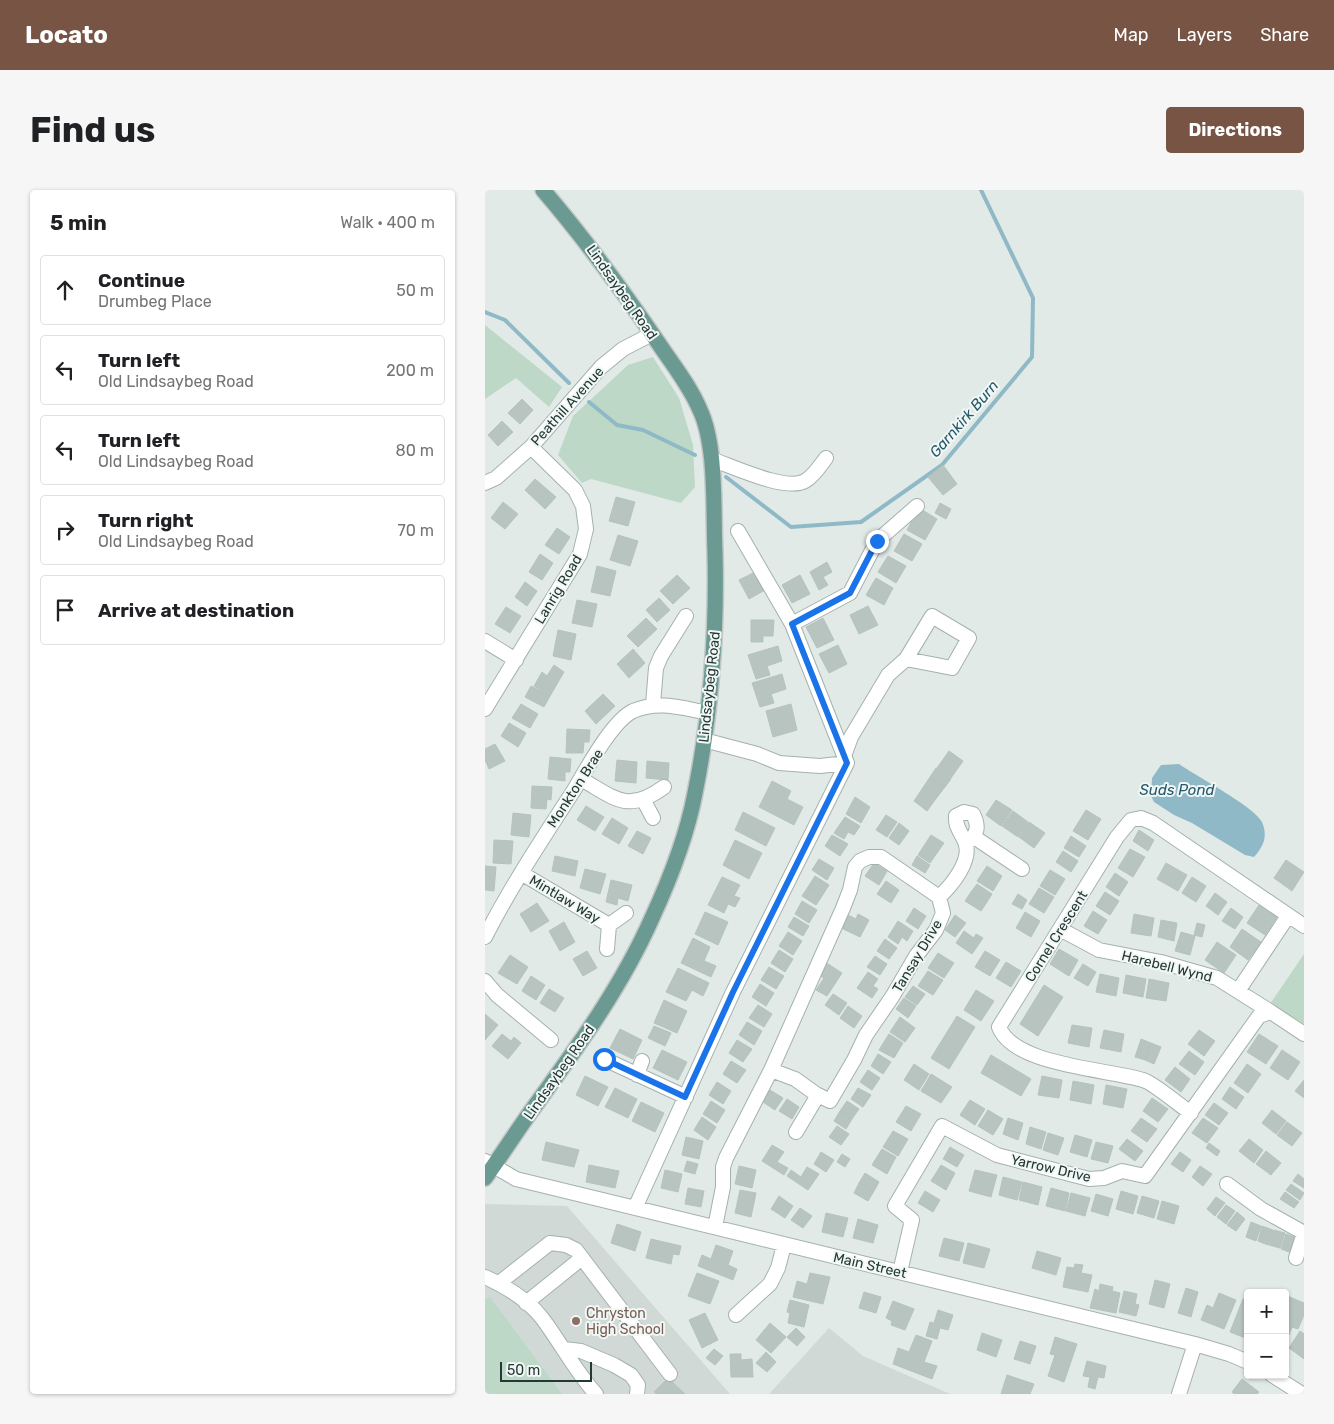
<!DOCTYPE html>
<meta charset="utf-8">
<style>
:root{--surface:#fff;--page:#f6f6f6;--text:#202124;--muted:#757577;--line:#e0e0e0;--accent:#775443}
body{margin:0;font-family:Rubik,sans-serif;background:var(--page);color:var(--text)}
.controls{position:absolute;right:15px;bottom:15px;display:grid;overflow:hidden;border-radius:5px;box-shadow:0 1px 4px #0004}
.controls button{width:45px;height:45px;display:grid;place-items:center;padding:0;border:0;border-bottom:1px solid var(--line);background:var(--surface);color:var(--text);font:25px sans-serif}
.scale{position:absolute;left:15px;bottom:12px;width:92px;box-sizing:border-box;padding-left:5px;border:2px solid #243835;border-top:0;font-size:14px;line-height:18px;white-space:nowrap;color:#243835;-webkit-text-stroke:4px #f1f7f5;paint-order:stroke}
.stop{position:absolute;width:15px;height:15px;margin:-11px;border:4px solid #1a73e8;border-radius:50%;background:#fff}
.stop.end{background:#1a73e8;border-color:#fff;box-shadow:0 1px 5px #0008}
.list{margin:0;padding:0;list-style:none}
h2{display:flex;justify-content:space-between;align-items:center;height:65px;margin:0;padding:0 20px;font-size:21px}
h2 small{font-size:16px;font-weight:400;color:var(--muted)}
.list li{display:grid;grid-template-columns:32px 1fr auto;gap:15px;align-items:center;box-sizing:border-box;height:70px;margin:0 10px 10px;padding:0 10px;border:1px solid var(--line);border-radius:5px}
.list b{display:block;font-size:19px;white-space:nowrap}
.list p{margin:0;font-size:16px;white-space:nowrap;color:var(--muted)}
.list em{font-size:16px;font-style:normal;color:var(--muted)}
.icon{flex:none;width:28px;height:28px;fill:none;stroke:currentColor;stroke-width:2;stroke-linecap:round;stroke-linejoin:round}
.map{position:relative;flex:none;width:819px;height:1204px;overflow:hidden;border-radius:5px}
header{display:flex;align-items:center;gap:30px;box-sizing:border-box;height:70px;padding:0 25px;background:var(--accent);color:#fff}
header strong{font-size:24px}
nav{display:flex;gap:28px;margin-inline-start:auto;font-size:18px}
.intro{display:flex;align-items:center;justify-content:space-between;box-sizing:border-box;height:120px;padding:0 30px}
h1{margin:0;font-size:35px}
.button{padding:12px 22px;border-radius:5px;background:var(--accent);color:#fff;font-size:18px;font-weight:700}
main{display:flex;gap:30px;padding:0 30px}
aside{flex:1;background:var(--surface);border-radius:5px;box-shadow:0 1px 4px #0004}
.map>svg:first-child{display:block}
</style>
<header>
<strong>Locato</strong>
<nav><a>Map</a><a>Layers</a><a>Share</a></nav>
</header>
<div class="intro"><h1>Find us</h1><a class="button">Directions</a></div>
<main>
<aside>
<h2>5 min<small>Walk · 400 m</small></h2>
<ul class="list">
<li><svg class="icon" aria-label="ahead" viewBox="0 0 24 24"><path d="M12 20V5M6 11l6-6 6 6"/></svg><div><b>Continue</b><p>Drumbeg Place</p></div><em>50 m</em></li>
<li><svg class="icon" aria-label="left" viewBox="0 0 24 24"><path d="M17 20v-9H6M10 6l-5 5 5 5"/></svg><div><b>Turn left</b><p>Old Lindsaybeg Road</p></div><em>200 m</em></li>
<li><svg class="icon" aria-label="left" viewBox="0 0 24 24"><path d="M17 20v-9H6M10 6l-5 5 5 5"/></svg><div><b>Turn left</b><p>Old Lindsaybeg Road</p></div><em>80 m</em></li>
<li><svg class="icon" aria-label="right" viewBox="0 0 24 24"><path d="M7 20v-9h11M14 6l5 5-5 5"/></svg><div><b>Turn right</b><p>Old Lindsaybeg Road</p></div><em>70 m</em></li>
<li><svg class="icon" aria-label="arrive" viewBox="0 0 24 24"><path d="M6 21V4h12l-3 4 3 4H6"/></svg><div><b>Arrive at destination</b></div></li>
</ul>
</aside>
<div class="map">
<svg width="819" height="1204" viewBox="0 0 819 1204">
<rect width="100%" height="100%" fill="#e1eae7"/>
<path fill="#d0d9d6" d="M0 1014 82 1016 245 1204H0Z
M344 1138 378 1166 465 1204H284Z"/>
<path fill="#bdd8c7" d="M0 135 77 197 64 217 31 188 0 209Z
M168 167 194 208 208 255 210 297 196 313 106 289 97 293 73 265 88 226 143 175Z
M819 764V842L783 817Z
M5 1107 77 1204H0V1110Z"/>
<path fill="#90b9c8" d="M694 574C711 586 770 617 777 632 783 646 779 656 769 667L760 665 707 633 689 625 669 612 666 606 667 588 676 575Z"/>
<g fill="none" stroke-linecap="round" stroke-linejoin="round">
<path stroke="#90b9c8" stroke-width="4" d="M0 122 20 130 84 193
M104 212 132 235 158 240 210 265
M241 287 306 337 376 332 457 275 547 167 548 108 496 0"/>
</g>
<path fill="#b7c4c0" stroke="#b5c3be" d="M37 209 48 220 35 234 23 223Z
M17 231 28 242 13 256 3 245Z
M458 275 472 294 458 305 443 287Z
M50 289 71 307 60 319 40 300Z
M131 307 150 312 143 336 124 331Z
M18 312 33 324 20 339 6 328Z
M455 313 466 319 461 329 450 323Z
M434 318 452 329 440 350 422 340Z
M72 338 85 347 74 364 60 355Z
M419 344 437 354 427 371 409 361Z
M133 345 153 351 145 376 125 370Z
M55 364 68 373 57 390 44 382Z
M403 366 421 376 411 393 393 382Z
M342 372 347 382 338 387 343 395 334 400 325 382Z
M112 376 131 381 125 406 106 402Z
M272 381 282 399 264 409 254 390Z
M192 385 205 398 188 414 175 401Z
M315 385 325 404 307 413 297 395Z
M391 388 408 398 399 415 381 405Z
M40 392 52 401 42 416 30 407Z
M174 408 185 420 172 432 161 420Z
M92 410 112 414 107 437 87 433Z
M383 416 393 435 374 444 365 425Z
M21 417 36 426 25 443 10 434Z
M161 428 172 439 153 457 142 446Z
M338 428 349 450 332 458 321 437Z
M266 430H289L288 446H278V452H266Z
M73 440 91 444 86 470 68 466Z
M353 455 362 474 344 483 334 464Z
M293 456 297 471 282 476 285 485 271 489 263 465Z
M148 459 160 473 144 488 132 474Z
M69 475 79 482 65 506 49 496 57 482 62 486Z
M297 484 301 499 286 504 289 513 275 517 267 493Z
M46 496 65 506 59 517 40 507Z
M118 504 130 516 111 534 100 521Z
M36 514 53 524 45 538 27 528Z
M306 514 312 540 288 547 281 521Z
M24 533 41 543 33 557 16 546Z
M82 539 105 540 104 552H99L98 563H81Z
M10 554 20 571 4 579 0 570V559Z
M464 561 478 571 466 588 452 578Z
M65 567 86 569 85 582H80V591L63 589Z
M132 570 152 572 151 593 130 591Z
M162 571 184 573 183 590 161 588Z
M451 578 466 589 460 597 445 587Z
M445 587 460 597 453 606 439 596Z
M287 591 306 601 302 609 318 617 309 635 274 617Z
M47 596 67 597 66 610 62 609 61 619 46 618Z
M439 596 453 606 442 621 429 611Z
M370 607 385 617 376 633 361 624Z
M511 610 527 620 516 636 501 625Z
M101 616 119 627 110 641 92 630Z
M601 620 616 629 603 650 588 641Z
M528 621 543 632 533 647 517 636Z
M258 622 290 638 281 656 250 640Z
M28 623 46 625 44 647 26 645Z
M401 625 412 632 402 647 391 640Z
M360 627 375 636 369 645 363 642 359 649 349 643Z
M127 628 143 638 134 654 117 644Z
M544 632 560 643 549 658 534 647Z
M414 633 424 641 414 655 404 648Z
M654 640 669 650 663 661 648 651Z
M152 641 166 648 158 664 143 656Z
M347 645 363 654 355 666 340 656Z
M446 645 459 653 445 673 433 665Z
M586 646 601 656 594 667 579 658Z
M9 650 28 651 26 674 8 673Z
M250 650 277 663 264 689 238 675Z
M645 659 660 667 648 687 633 678Z
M578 661 593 671 586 682 571 672Z
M70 666 93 671 90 686 67 681Z
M432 666 445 675 440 683 427 675Z
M334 669 349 678 342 690 327 680Z
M801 670 819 682 807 701 789 688Z
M389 673 402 681 394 695 380 686Z
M681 673 702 685 693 701 672 689Z
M0 676 11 677 9 701 0 700Z
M502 676 517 686 508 701 492 691Z
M100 679 121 684 115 704 95 698Z
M565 680 580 689 570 705 555 696Z
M630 683 643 692 634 706 621 697Z
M330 686 344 695 337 706 323 697Z
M237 687 255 695 249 706 255 708 250 717 243 714 239 723 223 715Z
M707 687 721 696 711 712 697 703Z
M126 690 147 695 143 711 133 708 132 715 121 712Z
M401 691 414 700 406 713 392 704Z
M492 694 507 704 502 712 486 702Z
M323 697 337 706 331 715 317 706Z
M554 698 569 707 559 723 544 714Z
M486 702 502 712 496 721 480 711Z
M620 702 634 711 625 725 611 716Z
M730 703 742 712 733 725 721 716Z
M533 704 542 710 537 719 527 714Z
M317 711 332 720 324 733 310 724Z
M52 713 64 731 46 742 35 724Z
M774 715 792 727 780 745 762 733Z
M429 718 441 726 433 739 421 731Z
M746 718 758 727 750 739 737 731Z
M608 721 622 730 613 744 599 736Z
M220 722 243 732 233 755 210 744Z
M540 722 555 731 546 747 531 738Z
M373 724 384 730 375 747 356 738 363 725 371 729Z
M649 724 669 728 666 746 646 743Z
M470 725 481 733 470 747 460 740Z
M309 727 324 736 318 746 303 737Z
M676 730 692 733 689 751 673 747Z
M413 731 428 741 422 751 417 747 413 754 403 747Z
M79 732 90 752 75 761 64 741Z
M712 733 720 735 717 747 709 745Z
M757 739 776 752 763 770 745 757Z
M479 741 489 748 491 744 498 748 487 764 471 753Z
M303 742 317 751 308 765 294 756Z
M696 742 710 746 705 765 690 761Z
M208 748 225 757 219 771 231 776 226 787 196 773Z
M400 749 412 758 404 769 392 761Z
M732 752 751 765 739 783 720 770Z
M574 759 593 770 584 786 565 774Z
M294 760 308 769 300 782 286 773Z
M102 761 112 778 98 786 88 769Z
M500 761 515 770 505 786 490 777Z
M453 763 469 773 459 788 443 778Z
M25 765 43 777 32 794 13 783Z
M390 766 402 774 395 785 382 777Z
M340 772 357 783 342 806 331 800 339 788 332 784Z
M521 772 536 781 526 797 511 788Z
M598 774 611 782 603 796 589 788Z
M284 777 299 786 291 799 276 790Z
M193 778 224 793 218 806 207 800 201 811 181 802Z
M443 781 458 790 448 805 433 796Z
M383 782 393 789 388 796 393 799 387 808 372 798Z
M615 784 634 788 631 806 611 802Z
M641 785 661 789 658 807 638 803Z
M46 786 60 795 51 810 37 801Z
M664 789 684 793 681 811 661 808Z
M275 794 289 803 281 816 267 807Z
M559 795 578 807 553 846 535 834Z
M428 796 440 804 432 815 420 807Z
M64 799 79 808 70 822 55 813Z
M491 800 509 811 496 831 479 820Z
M348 804 362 813 354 825 340 815Z
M419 808 431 816 423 828 411 819Z
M179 810 202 821 192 843 169 833Z
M273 815 287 824 279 837 264 828Z
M363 816 377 826 369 838 355 828Z
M0 824 13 835 0 850Z
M472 826 490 837 464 879 446 868Z
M415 827 430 838 420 852 405 842Z
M262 832 277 841 269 855 254 845Z
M587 835 607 838 604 857 583 853Z
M169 836 186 843 180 856 163 848Z
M135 839 157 850 148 869 125 858Z
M619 840 639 844 636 862 615 858Z
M714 840 730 851 719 866 703 854Z
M17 844 26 851 29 847 36 853 23 869 7 856Z
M404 844 418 853 409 868 394 860Z
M774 844 793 856 781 874 762 862Z
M656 849 666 853 660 870 650 867Z
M252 850 267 859 258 872 244 863Z
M666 853 676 857 669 874 660 870Z
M177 860 202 872 193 890 168 878Z
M797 860 815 872 803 890 785 878Z
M704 861 719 872 710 885 694 874Z
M393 864 406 872 398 884 386 876Z
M506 865 546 889 536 906 496 883Z
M246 871 261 880 252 893 238 884Z
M429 874 444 884 434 900 419 890Z
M762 874 776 884 763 903 749 893Z
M690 877 705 889 696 902 680 890Z
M383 880 395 888 387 900 375 892Z
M446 884 467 897 456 913 436 901Z
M100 886 123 897 113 916 91 905Z
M557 886 577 890 574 908 553 905Z
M819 890V908L810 901Z
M588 891 609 895 606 914 585 910Z
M232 892 246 901 238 914 224 905Z
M621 895 642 899 638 918 618 914Z
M745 897 759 907 751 919 737 909Z
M130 898 152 909 143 928 120 917Z
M373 898 386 905 378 917 366 909Z
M285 900 298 908 290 920 278 912Z
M667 908 683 919 673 932 658 921Z
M302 909 314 917 307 929 294 921Z
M485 910 500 919 490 935 475 925Z
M226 911 240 920 232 933 218 924Z
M362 911 374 919 367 929 355 921Z
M156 912 179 923 170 942 147 931Z
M729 913 743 923 734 935 720 925Z
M421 916 436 924 426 941 411 932Z
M503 920 518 929 508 945 493 936Z
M787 920 801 931 791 944 777 933Z
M355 921 367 929 361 939 349 931Z
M217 927 231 937 223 950 209 940Z
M523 928 538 933 533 950 518 944Z
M656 928 672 939 662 952 646 941Z
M718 928 733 938 722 953 707 943Z
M802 932 817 943 807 956 792 945Z
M352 936 364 944 356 955 344 947Z
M545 937 561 942 556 959 541 954Z
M408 941 423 949 413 966 398 957Z
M563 943 579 948 573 965 558 960Z
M590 945 607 950 602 967 585 962Z
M201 947 218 951 214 969 197 965Z
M642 949 658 961 650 971 634 959Z
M764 949 778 960 769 973 754 961Z
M61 952 94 960 89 977 57 970Z
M611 952 628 956 623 973 606 969Z
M724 953 735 961 732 966 721 958Z
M287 955 299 962 292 972 303 978 299 985 277 971Z
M465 957 479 965 472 977 458 969Z
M397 959 411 967 402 984 387 975Z
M781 961 796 973 786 985 771 974Z
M336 962 349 970 341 982 329 974Z
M695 962 706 970 698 982 686 974Z
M357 964 365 969 360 977 352 972Z
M202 971 213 974 210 984 199 981Z
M104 975 134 981 130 998 101 992Z
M456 975 470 983 461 1000 446 991Z
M254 976 271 980 267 998 250 994Z
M715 976 727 984 718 996 707 987Z
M322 977 334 984 323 1000 302 986 306 980 316 987Z
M180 980 197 984 193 1002 176 998Z
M490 980 512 985 506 1007 484 1001Z
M380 983 394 992 389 1001 374 993Z
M813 984 819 989V998L808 991Z
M518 987 537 992 532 1010 514 1005Z
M538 992 557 997 553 1015 534 1010Z
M374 993 389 1001 383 1011 369 1003Z
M806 994 819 1003 815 1010 801 1000Z
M203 998 219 1001 216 1017 200 1014Z
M566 998 584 1003 580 1021 561 1016Z
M255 1000 271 1003 266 1027 250 1023Z
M440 1001 455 1010 448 1022 433 1013Z
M636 1001 653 1006 648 1024 631 1019Z
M800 1002 814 1012 809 1018 795 1009Z
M586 1003 605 1008 600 1026 581 1021Z
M611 1004 628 1009 623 1026 606 1021Z
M294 1006 308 1016 300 1028 286 1019Z
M657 1006 674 1011 669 1028 652 1023Z
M731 1007 740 1013 730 1026 722 1019Z
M677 1011 694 1016 689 1034 672 1029Z
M741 1015 750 1021 741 1034 732 1027Z
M315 1018 327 1026 318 1038 306 1030Z
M752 1022 760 1029 751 1041 742 1035Z
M341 1023 363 1028 358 1047 337 1042Z
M373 1029 393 1035 388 1053 368 1048Z
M766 1032 776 1036 771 1051 761 1047Z
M132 1034 156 1042 150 1061 126 1053Z
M777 1036 788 1040 783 1055 773 1051Z
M789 1040 800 1043 795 1058 784 1055Z
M801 1044 812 1048 807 1063 796 1059Z
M459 1048 479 1053 474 1071 454 1066Z
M166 1049 196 1056 194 1065 188 1064 186 1074 161 1068Z
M483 1053 505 1059 499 1078 478 1073Z
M231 1055 248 1061 243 1075 252 1079 248 1090 213 1076 217 1065 226 1069Z
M552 1061 576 1068 571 1085 547 1078Z
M590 1074 598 1075 596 1083 607 1085 603 1102 578 1097 582 1077 589 1078Z
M212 1083 234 1091 225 1114 203 1106Z
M325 1083 345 1087 338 1114 308 1107 312 1091 322 1094Z
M670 1090 685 1094 679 1118 664 1114Z
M615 1094 628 1097 627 1101 635 1103 631 1123 605 1118 610 1099 614 1101Z
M701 1098 713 1102 706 1127 693 1123Z
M639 1101 652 1104 650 1114 654 1115 651 1126 634 1122Z
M379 1102 396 1107 391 1123 374 1118Z
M734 1103 751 1110 739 1139 716 1130 722 1115 728 1118Z
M800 1105 819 1113V1125L813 1139 807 1137 804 1145 800 1143Z
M758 1109 763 1111V1149L745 1142Z
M305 1110 324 1115 319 1137 303 1133 305 1123 302 1122Z
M408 1111 429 1119 420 1140 406 1135 407 1131 401 1128Z
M453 1120 468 1125 463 1140 455 1138 452 1149 441 1146 445 1132 449 1133Z
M220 1123 233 1150 217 1158 204 1130Z
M285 1133 301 1147 286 1163 271 1150Z
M311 1138 320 1147 312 1156 302 1147Z
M815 1141 819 1144V1169L804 1158Z
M497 1143 517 1150 511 1167 492 1160Z
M431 1145 447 1151 439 1172 452 1176 447 1189 408 1174 413 1158 424 1162Z
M570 1147 592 1154 579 1192 563 1186 570 1165 565 1164Z
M535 1151 551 1156 545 1174 529 1169Z
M229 1159 238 1166 230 1175 221 1168Z
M281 1162 291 1172 282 1182 271 1173Z
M245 1164H256V1170L267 1169 268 1187H246Z
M602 1171 621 1176 619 1188 613 1187 610 1199 603 1197 605 1187 598 1186Z
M522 1185 549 1194 545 1204H516Z
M183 1188 200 1204H172L169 1202Z
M757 1189 774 1202 772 1204H749L747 1202Z"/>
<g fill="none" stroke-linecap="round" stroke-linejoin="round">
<defs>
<path id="minor" d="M226 269C247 276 301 302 320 291 329 286 335 276 341 268
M0 293 11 288 46 257 116 177 138 159 167 144
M253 341 307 434
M0 451 31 470
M168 514 171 478 176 466 201 426
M0 519 95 364 101 339 98 316 90 300 46 257
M219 550 272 564 294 573 335 576 362 573
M359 566 366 547 403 485 421 469 447 426 484 448 467 478 421 469
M96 589C130 608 142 624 179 597
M158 609 168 628
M489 647 537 679
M36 683 124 735 141 723
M454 707C466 696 488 670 480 652 476 642 470 637 471 626L479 622 488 624C495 638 492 644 481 654
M575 739 614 760 676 772 732 788 786 822
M0 747C26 696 58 648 89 600 101 580 127 531 148 521 174 510 197 518 223 523
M122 759 124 735
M0 791 12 805 66 850
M753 801 803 726
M119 869 201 907
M152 885 157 871
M706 923C695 916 669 893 658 890 623 879 529 876 514 837L632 647 646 630 656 628 668 633 819 736
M311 942 333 905
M0 971 31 989 710 1154 744 1164 763 1172
M742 994 776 1019 819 1043
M150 1018 248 802 362 573 307 434 365 403 392 351 432 316
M230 1037 238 997V977L241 968 286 880 310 889 331 904 345 911 369 870 381 845 407 807 431 766 451 740 458 723 454 707 396 667H384L375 671 370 677 365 700 358 718 286 880
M811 1068 819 1043
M415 1082 427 1030 410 1016 457 936 512 965 604 989 619 988 637 981 660 986 774 826 786 822 819 844
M0 1087C20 1096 43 1110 57 1128 76 1153 90 1181 111 1204
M14 1093 65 1053 81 1055 91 1060 185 1184
M41 1113 97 1068
M251 1125 285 1094 293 1078 299 1055
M79 1159 96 1161 129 1175 146 1185 153 1195 152 1204
M787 1185 817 1204
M694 1204 710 1154"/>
<path id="major" d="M0 988C16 966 31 942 47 920 91 859 136 798 167 728 185 689 202 646 210 603 226 524 232 442 230 362 228 321 232 256 215 220 205 196 188 175 174 154 138 101 100 49 58 0"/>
</defs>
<use href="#minor" stroke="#a5b1ae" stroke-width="16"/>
<use href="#major" stroke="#c2c7c6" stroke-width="18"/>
<use href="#minor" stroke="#fff" stroke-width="14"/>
<use href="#major" stroke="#6b9a93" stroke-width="15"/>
</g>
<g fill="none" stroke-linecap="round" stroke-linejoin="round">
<path stroke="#1a73e8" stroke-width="6" d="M119 869 200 907 248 802 362 573 307 434 365 403 392 351"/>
</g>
<circle fill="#8d6e63" stroke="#f1f7f5" stroke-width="2" cx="91" cy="1131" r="5"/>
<g text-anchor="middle" stroke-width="4" stroke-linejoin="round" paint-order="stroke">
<g font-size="14" fill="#243835" stroke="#f1f7f5">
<text transform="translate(137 102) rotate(55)" y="5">Lindsaybeg Road</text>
<text transform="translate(82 216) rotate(-48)" y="5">Peathill Avenue</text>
<text transform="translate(73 399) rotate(-59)" y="5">Lanrig Road</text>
<text transform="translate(224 497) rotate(-84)" y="5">Lindsaybeg Road</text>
<text transform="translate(90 598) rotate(-57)" y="5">Monkton Brae</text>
<text transform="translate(80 709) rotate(31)" y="5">Mintlaw Way</text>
<text transform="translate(571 746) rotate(-58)" y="5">Cornel Crescent</text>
<text transform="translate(432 766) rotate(-59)" y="5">Tansay Drive</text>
<text transform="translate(682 776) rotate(14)" y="5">Harebell Wynd</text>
<text transform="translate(74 882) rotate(-55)" y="5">Lindsaybeg Road</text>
<text transform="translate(566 978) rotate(13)" y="5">Yarrow Drive</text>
<text transform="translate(385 1075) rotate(13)" y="5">Main Street</text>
</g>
<g font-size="14" fill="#785e54" stroke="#f1f7f5" text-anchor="start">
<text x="101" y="1128">Chryston<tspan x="101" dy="16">High School</tspan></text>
</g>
<g font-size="15" font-style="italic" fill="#25596d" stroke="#f1f7f5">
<text transform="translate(479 229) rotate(-49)" y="5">Garnkirk Burn</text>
<text x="692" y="605">Suds Pond</text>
</g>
</g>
</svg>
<div class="controls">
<button>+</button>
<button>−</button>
</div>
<div class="scale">50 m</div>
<div class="stop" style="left:119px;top:869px"></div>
<div class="stop end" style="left:392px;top:351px"></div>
</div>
</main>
